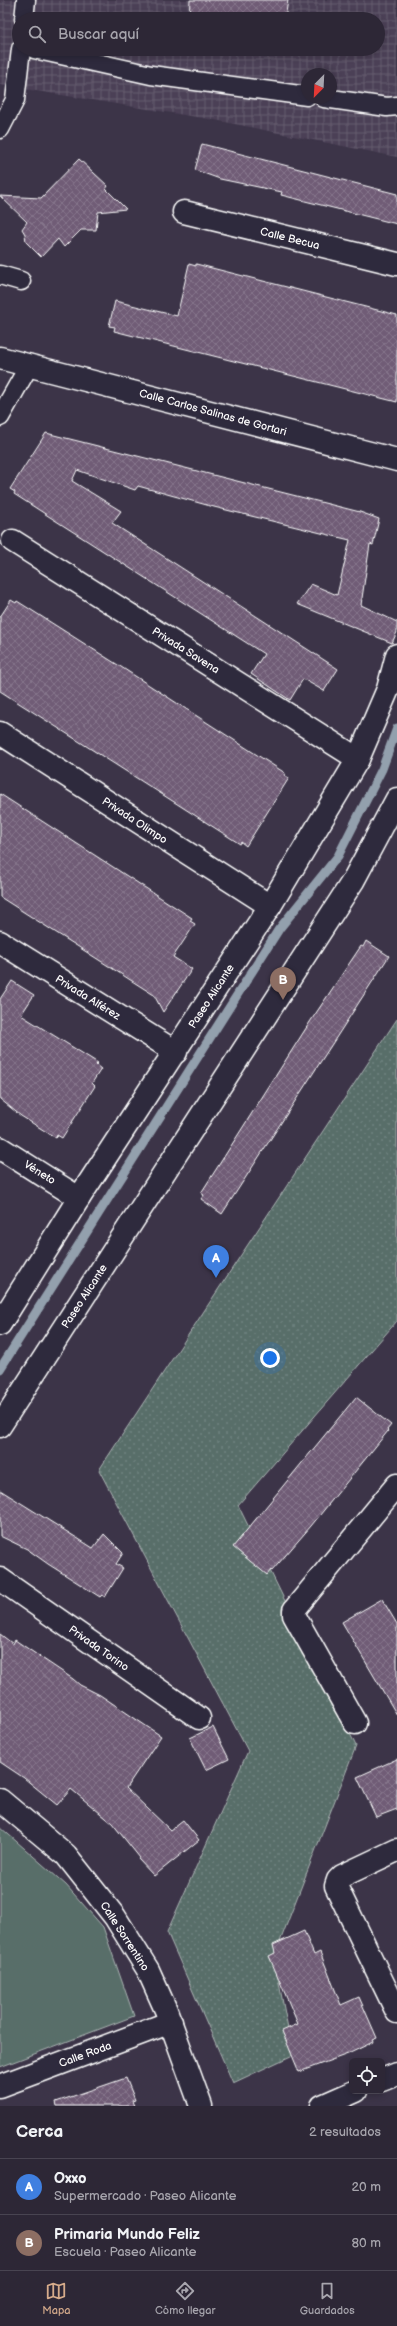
<!DOCTYPE html>
<html lang="es">
<meta charset="utf-8">
<style>
:root{--surface:#2d2736;--page:#393342;--text:#f1f3f6;--muted:#a7a5ad;--line:#484451;--accent:#d6ab8b}
body{margin:0;font-family:"Balsamiq Sans",sans-serif;background:var(--page);color:var(--text)}
.controls{position:absolute;right:12px;bottom:12px;display:grid;overflow:hidden;border-radius:6px;box-shadow:0 2px 6px #0003}
.controls button{width:36px;height:36px;display:grid;place-items:center;padding:0;border:0;border-bottom:1px solid var(--line);background:var(--surface);color:var(--text);font:20px sans-serif}
.compass{position:absolute;left:301px;top:68px;width:36px;height:36px;border-radius:50%;background:var(--surface);box-shadow:0 2px 6px #0003;rotate:204deg}
.you{position:absolute;left:270px;top:1358px;width:14px;height:14px;margin:-10px;border:3px solid #fff;border-radius:50%;background:#1a73e8;box-shadow:0 0 0 6px #1a73e833}
.badge{display:grid;place-items:center;width:26px;height:26px;border-radius:50%;background:var(--accent);color:#fff;font-size:13px;font-weight:700}
.pin{position:absolute;translate:-50% -33px;filter:drop-shadow(0 1px 2px #0008)}
.pin::after{content:'';position:absolute;top:21px;width:14px;height:12px;background:inherit;clip-path:polygon(0 0,100% 0,50% 100%)}
.list{margin:0;padding:0;list-style:none}
h2{display:flex;justify-content:space-between;align-items:center;height:52px;margin:0;padding:0 16px;font-size:17px}
h2 small{font-size:13px;font-weight:400;color:var(--muted)}
.list li{display:grid;grid-template-columns:26px 1fr auto;gap:12px;align-items:center;box-sizing:border-box;height:56px;padding:0 16px;border-top:1px solid var(--line)}
.list b{display:block;font-size:15px;white-space:nowrap}
.list p{margin:0;font-size:13px;white-space:nowrap;color:var(--muted)}
.list em{font-size:13px;font-style:normal;color:var(--muted)}
.icon{flex:none;width:22px;height:22px;fill:none;stroke:currentColor;stroke-width:2;stroke-linecap:round;stroke-linejoin:round}
.map{position:relative;flex:none;width:397px;height:2106px;overflow:hidden}
.search{position:absolute;background:var(--surface);box-shadow:0 2px 6px #0003;left:12px;right:12px;top:12px;height:44px;display:flex;align-items:center;gap:10px;box-sizing:border-box;padding:0 14px;border-radius:22px;color:var(--muted);font-size:15px}
.sheet{height:164px;background:var(--surface)}
nav{display:flex;justify-content:space-around;align-items:center;box-sizing:border-box;height:56px;border-top:1px solid var(--line);background:var(--surface);font-size:11px;color:var(--muted)}
nav a{display:grid;justify-items:center;gap:2px}
nav .on{color:var(--accent)}
.map>svg:first-child{display:block}
</style>
<div class="map">
<svg width="397" height="2106" viewBox="0 0 397 2106">
<defs>
<pattern id="industrial-grid" width="8" height="8" patternUnits="userSpaceOnUse"><rect width="8" height="8" fill="#4b4056"/><path d="M0 4h8M4 0v8" fill="none" stroke="#665d6f"/></pattern>
<pattern id="grass-dots" width="8" height="8" patternUnits="userSpaceOnUse"><rect width="8" height="8" fill="#586e69"/><path d="M2 2h.1M6 6h.1" fill="none" stroke="#718480" stroke-width="1.8" stroke-linecap="round"/></pattern>
<pattern id="building-cross-hatch" width="8" height="8" patternUnits="userSpaceOnUse"><rect width="8" height="8" fill="#6f5c76"/><path d="M0 0l8 8M0 8l8-8" fill="none" stroke="#85748b"/></pattern>
</defs>
<rect width="100%" height="100%" fill="#3c3448"/>
<filter id="ink" filterUnits="userSpaceOnUse"><feTurbulence type="fractalNoise" baseFrequency=".025" numOctaves="2"/><feDisplacementMap in="SourceGraphic" scale="8" xChannelSelector="R" yChannelSelector="G"/><feConvolveMatrix kernelMatrix="1 2 1 2 8 2 1 2 1" color-interpolation-filters="sRGB"/></filter>
<g filter="url(#ink)">
<path fill="url(#industrial-grid)" fill-rule="evenodd" d="M0 0H397V157L215 120 0 85ZM19 19H378V49H19ZM307 74H331V98H307Z"/>
<path fill="url(#grass-dots)" stroke="#acb6b4" d="M397 1019V1321L238 1505 356 1746 274 1957 293 2055 233 2083 167 1932 248 1751 99 1470Z"/>
<path fill="#586e69" stroke="#acb6b4" d="M0 1827 66 1885 103 1927 134 2016 0 2067Z"/>
<g fill="none" stroke-linecap="round" stroke-linejoin="round">
<path stroke="#93a0ad" stroke-width="9" d="M0 1369 279 929 338 856 382 769 397 728"/>
</g>
<path fill="url(#building-cross-hatch)" stroke="#fff" d="M190 0H288L285 19H189Z
M202 144 397 194V224L281 195 282 192 220 179 195 170Z
M79 159 108 186 106 189 126 209 98 212 96 230H81L64 247 58 239 41 257 26 242 25 234 22 229 27 222 0 196 41 198Z
M189 264 196 266V264L397 315V402L114 331 115 327 109 326 115 301 177 316Z
M46 433 360 512 379 519 373 545 370 544 361 605 397 622V632L392 643 297 604 311 584 337 595 350 540 214 507 138 486 135 490 77 470 72 481 121 511 112 523 338 669 324 691 303 679 290 700 251 674 264 654 14 494 15 492 10 489Z
M11 600 16 603 17 601 118 665 285 773 284 775 289 778 246 846 241 842 240 844 0 691V617Z
M0 794 192 918 190 921 195 924 173 957 192 969 163 1012 154 995 0 897Z
M366 941 389 956 222 1214 201 1199 204 1195 201 1193 310 1022 361 946 363 947Z
M12 981 34 995 21 1015 98 1063 96 1065 101 1069 92 1083 95 1086 62 1138 57 1135 56 1138 21 1116 0 1099V999Z
M356 1397 391 1425 387 1430 388 1431 311 1526 272 1571 271 1570 267 1575 233 1547Z
M0 1490 93 1548 104 1534 123 1553 116 1564 123 1568 105 1597 102 1595 100 1597 48 1564 27 1549 0 1536Z
M382 1599 397 1624V1715L342 1622Z
M0 1634 13 1644 15 1640 73 1679 80 1685 100 1695 161 1736 126 1788 170 1830 183 1820 199 1840 154 1876 138 1859 140 1858 112 1823 71 1789 57 1805 24 1778 0 1762Z
M213 1727 229 1759 206 1770 190 1738Z
M397 1759V1809L376 1817 357 1777Z
M304 1931 314 1955 320 1952 341 2005 359 1997 377 2038 372 2040 373 2042 348 2054 299 2072 282 2031 298 2024 269 1956 275 1953 273 1945Z
M126 2078 135 2100 132 2101 134 2106H57L56 2102Z"/>
<g fill="none" stroke-linecap="round" stroke-linejoin="round">
<defs>
<path id="service" d="M24 19 26 0
M34 49 151 75 307 96
M324 98 387 107 397 106
M0 129 15 100 21 49
M0 275 21 281
M0 417 30 364"/>
<path id="minor" d="M184 212 397 264
M13 541 358 759
M0 733 270 906
M0 942 176 1052
M0 1148 79 1198
M0 1579 199 1718
M355 1723 294 1615V1610L397 1485
M397 1850 342 1876 338 1880 336 1886 397 2012
M382 2080 397 2074
M0 2086 171 2022
M322 2106 356 2091"/>
<path id="tertiary" d="M0 358 397 460
M0 1324 79 1198 270 906 358 759 388 689 397 655
M0 1426 353 881 397 799
M0 1800 66 1855 115 1917 148 1970 166 2010 201 2106"/>
</defs>
<use href="#service" stroke="#fff" stroke-width="21"/>
<use href="#minor" stroke="#fff" stroke-width="25"/>
<use href="#tertiary" stroke="#fff" stroke-width="25"/>
<use href="#service" stroke="#2f2a3d" stroke-width="18"/>
<use href="#minor" stroke="#2f2a3d" stroke-width="22"/>
<use href="#tertiary" stroke="#2f2a3d" stroke-width="22"/>
</g>
</g>
<g text-anchor="middle" stroke-width="3.5" stroke-linejoin="round" paint-order="stroke">
<g font-size="11" fill="#fff" stroke="#2f2a3d">
<text transform="translate(290 238) rotate(14)" y="4">Calle Becua</text>
<text transform="translate(213 412) rotate(15)" y="4">Calle Carlos Salinas de Gortari</text>
<text transform="translate(186 650) rotate(32)" y="4">Privada Savena</text>
<text transform="translate(135 820) rotate(33)" y="4">Privada Olimpo</text>
<text transform="translate(211 996) rotate(-57)" y="4">Paseo Alicante</text>
<text transform="translate(88 997) rotate(32)" y="4">Privada Alférez</text>
<text transform="translate(40 1172) rotate(32)" y="4">Véneto</text>
<text transform="translate(84 1296) rotate(-57)" y="4">Paseo Alicante</text>
<text transform="translate(99 1648) rotate(35)" y="4">Privada Torino</text>
<text transform="translate(125 1936) rotate(57)" y="4">Calle Sorrentino</text>
<text transform="translate(85 2054) rotate(-20)" y="4">Calle Roda</text>
</g>
</g>
</svg>
<div class="controls">
<button><svg class="icon" aria-label="locate" viewBox="0 0 24 24"><circle cx="12" cy="12" r="6"/><path d="M12 2v4M12 18v4M2 12h4M18 12h4"/></svg></button>
</div>
<svg class="compass" viewBox="-18 -18 36 36"><path d="M0-13l5 13h-10z" fill="#e53935"/><path d="M0 13l5-13h-10z" fill="#a7a5ad"/></svg>
<div class="you"></div>
<div class="pin badge" style="left:216px;top:1278px;background:#3f7fe0">A</div>
<div class="pin badge" style="left:283px;top:1000px;background:#8d6e63">B</div>
<div class="search"><svg class="icon" aria-label="search" viewBox="0 0 24 24"><circle cx="10" cy="10" r="6"/><path d="M15 15l6 6"/></svg>Buscar aquí</div>
</div>
<section class="sheet">
<h2>Cerca<small>2 resultados</small></h2>
<ul class="list">
<li><span class="badge" style="background:#3f7fe0">A</span><div><b>Oxxo</b><p>Supermercado · Paseo Alicante</p></div><em>20 m</em></li>
<li><span class="badge" style="background:#8d6e63">B</span><div><b>Primaria Mundo Feliz</b><p>Escuela · Paseo Alicante</p></div><em>80 m</em></li>
</ul>
</section>
<nav>
<a class="on"><svg class="icon" aria-label="map" viewBox="0 0 24 24"><path d="M3 6l6-2 6 2 6-2v14l-6 2-6-2-6 2zM9 4v14M15 6v14"/></svg>Mapa</a>
<a><svg class="icon" aria-label="directions" viewBox="0 0 24 24"><path d="M12 3l9 9-9 9-9-9zM9 14v-3h6M13 9l2 2-2 2"/></svg>Cómo llegar</a>
<a><svg class="icon" aria-label="saved" viewBox="0 0 24 24"><path d="M7 4h10v16l-5-4-5 4z"/></svg>Guardados</a>
</nav>
